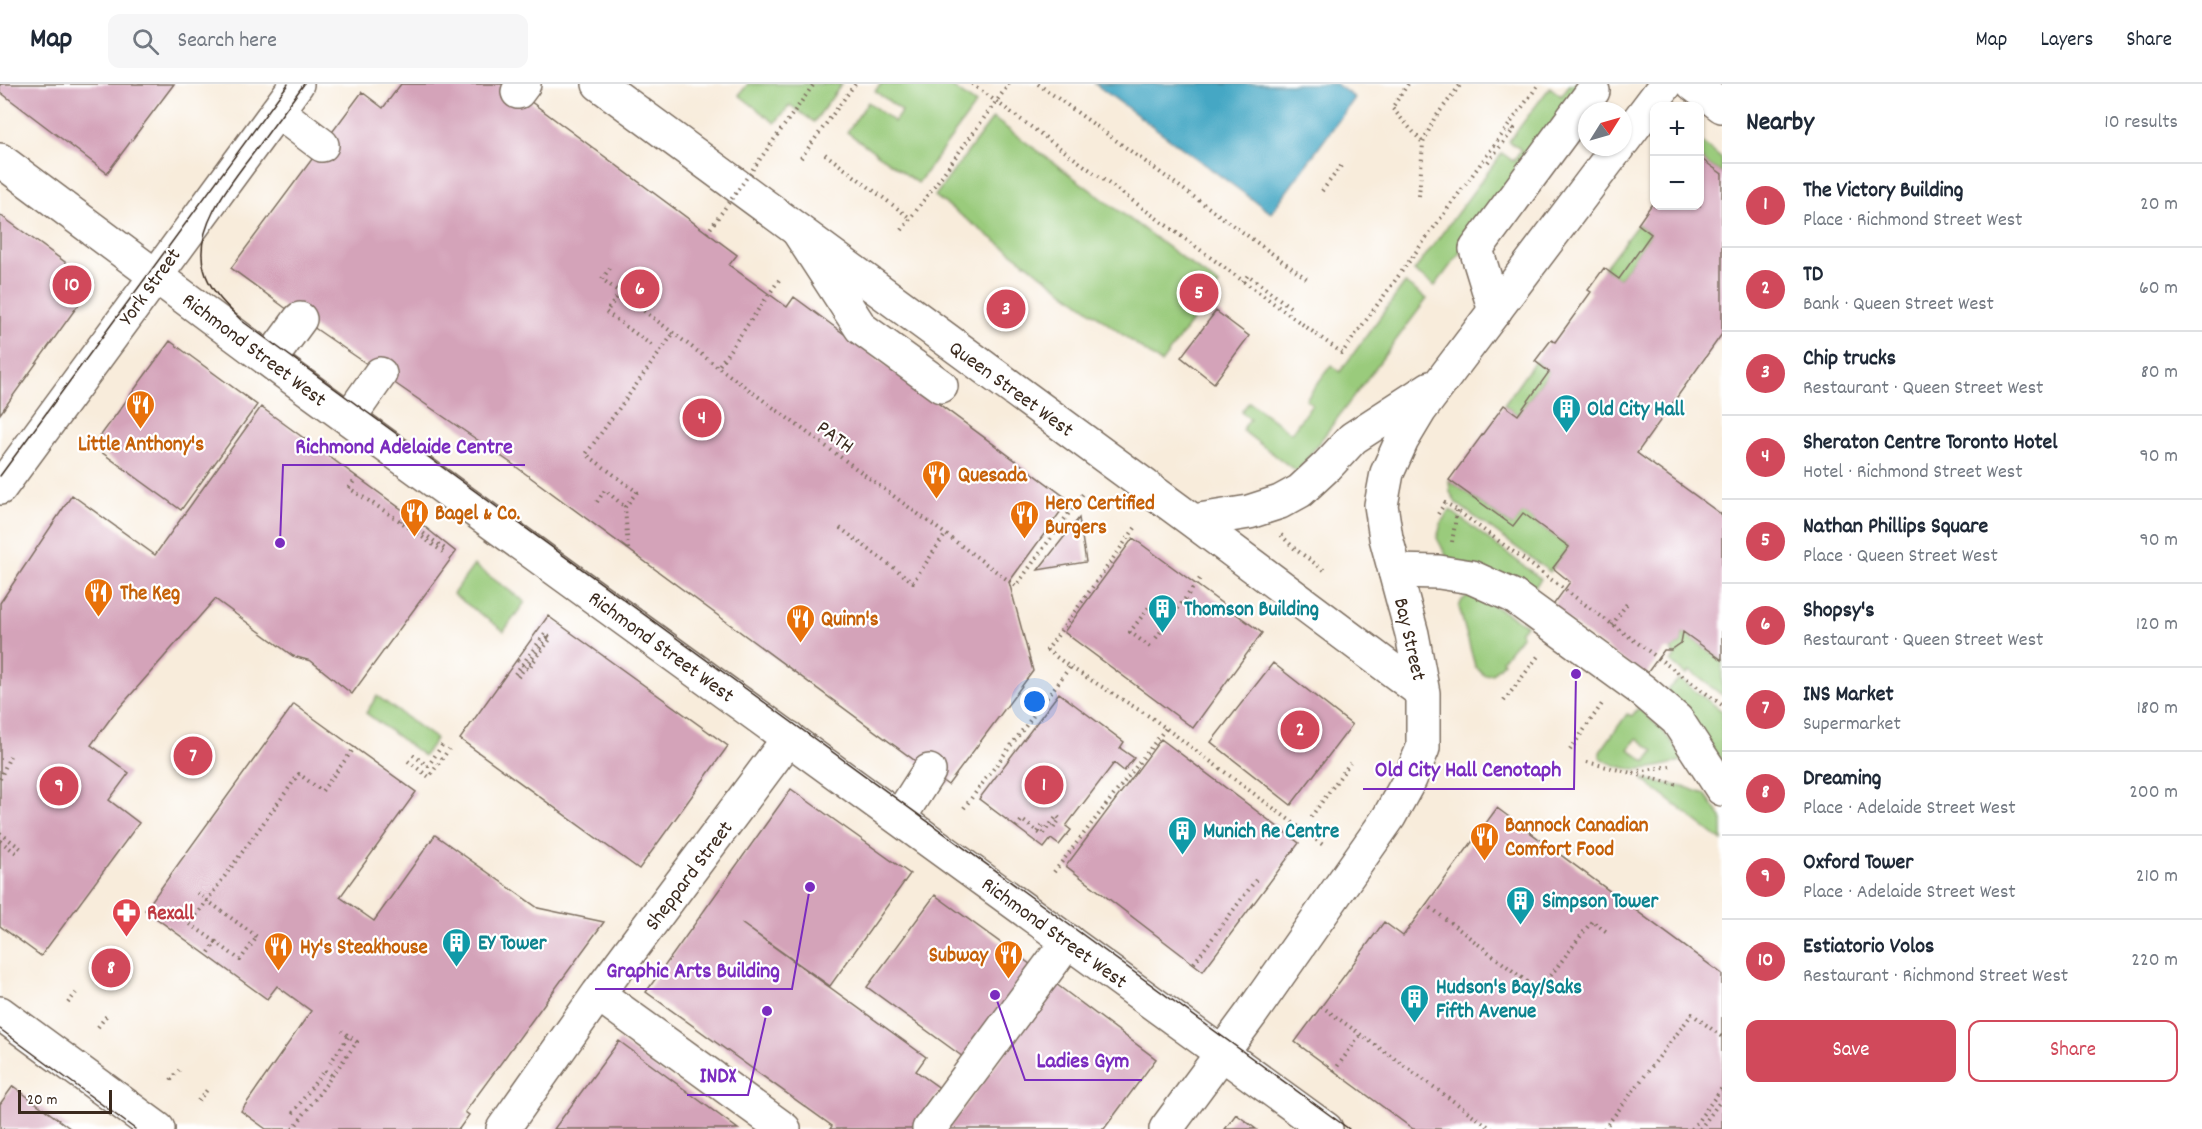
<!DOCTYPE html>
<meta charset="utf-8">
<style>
:root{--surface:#fff;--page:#f6f6f7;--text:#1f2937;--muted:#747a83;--line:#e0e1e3;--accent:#d1495b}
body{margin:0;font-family:Dekko,sans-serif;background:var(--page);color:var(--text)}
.controls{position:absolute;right:18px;top:18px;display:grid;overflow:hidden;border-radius:12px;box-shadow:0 2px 4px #0004}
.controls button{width:54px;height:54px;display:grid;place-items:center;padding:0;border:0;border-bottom:2px solid var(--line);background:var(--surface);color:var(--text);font:30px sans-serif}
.compass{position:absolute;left:1578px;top:18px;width:54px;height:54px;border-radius:50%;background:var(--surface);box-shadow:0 2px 4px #0004;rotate:53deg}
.scale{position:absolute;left:18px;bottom:15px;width:94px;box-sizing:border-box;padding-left:6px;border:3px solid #3b2a1e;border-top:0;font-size:16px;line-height:21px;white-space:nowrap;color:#3b2a1e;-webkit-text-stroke:4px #fff;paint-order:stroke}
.you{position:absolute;left:1035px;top:618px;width:21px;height:21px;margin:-15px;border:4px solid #fff;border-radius:50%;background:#1a73e8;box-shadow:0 0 0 9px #1a73e833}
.badge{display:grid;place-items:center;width:39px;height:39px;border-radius:50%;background:var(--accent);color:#fff;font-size:20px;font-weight:700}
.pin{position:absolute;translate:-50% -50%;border:3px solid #fff;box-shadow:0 2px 6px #0006}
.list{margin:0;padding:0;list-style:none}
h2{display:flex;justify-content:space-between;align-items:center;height:78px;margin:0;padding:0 24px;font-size:26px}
h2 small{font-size:20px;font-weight:400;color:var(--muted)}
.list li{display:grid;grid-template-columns:39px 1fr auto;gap:18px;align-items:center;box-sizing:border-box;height:84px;padding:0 24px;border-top:2px solid var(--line)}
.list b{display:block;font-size:22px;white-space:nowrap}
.list p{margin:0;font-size:20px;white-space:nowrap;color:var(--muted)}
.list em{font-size:20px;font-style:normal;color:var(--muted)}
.actions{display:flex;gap:12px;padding:18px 24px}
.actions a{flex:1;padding:14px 0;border:2px solid var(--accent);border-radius:12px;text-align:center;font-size:21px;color:var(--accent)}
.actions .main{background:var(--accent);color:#fff}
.icon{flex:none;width:33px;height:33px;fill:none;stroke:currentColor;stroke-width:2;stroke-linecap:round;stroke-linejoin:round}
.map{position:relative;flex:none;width:1722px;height:1045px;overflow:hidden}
header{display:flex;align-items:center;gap:36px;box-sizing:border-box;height:84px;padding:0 30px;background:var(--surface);border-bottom:2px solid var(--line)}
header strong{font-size:28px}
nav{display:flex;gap:33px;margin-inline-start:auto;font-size:21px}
.search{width:420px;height:54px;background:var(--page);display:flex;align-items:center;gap:15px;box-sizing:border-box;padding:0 21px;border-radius:12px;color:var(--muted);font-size:22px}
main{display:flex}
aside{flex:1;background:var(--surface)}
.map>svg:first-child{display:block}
</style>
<header>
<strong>Map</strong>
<div class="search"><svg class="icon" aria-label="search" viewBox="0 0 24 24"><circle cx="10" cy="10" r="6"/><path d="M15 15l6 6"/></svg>Search here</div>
<nav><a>Map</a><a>Layers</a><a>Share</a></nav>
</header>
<main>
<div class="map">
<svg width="1722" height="1045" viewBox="0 0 1722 1045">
<rect width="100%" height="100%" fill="#fff"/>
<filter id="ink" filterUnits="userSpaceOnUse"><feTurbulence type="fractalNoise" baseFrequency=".0167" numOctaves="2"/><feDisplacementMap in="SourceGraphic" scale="12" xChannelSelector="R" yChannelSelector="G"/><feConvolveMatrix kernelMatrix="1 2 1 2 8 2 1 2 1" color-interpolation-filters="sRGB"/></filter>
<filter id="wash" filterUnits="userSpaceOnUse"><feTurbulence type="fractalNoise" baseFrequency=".008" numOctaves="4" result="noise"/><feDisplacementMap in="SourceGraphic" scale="24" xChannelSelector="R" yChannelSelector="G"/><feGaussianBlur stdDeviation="1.35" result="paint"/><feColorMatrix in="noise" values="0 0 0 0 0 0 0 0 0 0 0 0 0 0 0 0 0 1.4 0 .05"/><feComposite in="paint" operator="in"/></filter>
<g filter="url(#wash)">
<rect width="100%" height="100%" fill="#f8ecdb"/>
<path fill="#9acb7b" stroke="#6a7a4c" stroke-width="1.5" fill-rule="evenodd" d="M748 0H842L814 38 790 21 775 39 739 11Z
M881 0H948L976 20 918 99 847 48 868 18 894 38 902 27 875 7Z
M1570 0H1586L1435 202 1414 187 1502 69 1513 77 1521 66 1509 57 1550 3 1561 12Z
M993 34 1219 201 1161 279 935 112Z
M1700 57 1722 75V90L1700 74Z
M1638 140 1651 150 1619 195 1604 184Z
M1405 199 1427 215 1297 388 1242 346 1250 335 1241 328 1249 318 1291 349 1312 320 1306 315 1331 281 1340 288Z
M1535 277 1549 288 1518 331 1504 321Z
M1449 396 1512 442 1523 429 1569 463 1550 488 1456 419 1450 408Z
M1450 426 1541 495 1530 509 1450 479 1437 454 1442 437Z
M474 481 525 518 504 547 453 510Z
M1469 512 1491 520 1526 541 1520 548 1522 551 1502 576 1504 578 1492 590 1484 591 1475 582 1459 523 1462 516Z
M1683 548 1722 576V611L1690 587 1686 591 1671 578 1675 572 1671 566 1681 559Z
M1679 595 1722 627V679L1667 607Z
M377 612 436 655 424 672 366 629Z
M1638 624C1656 639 1672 655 1684 676 1656 685 1625 692 1600 673V668L1627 630 1632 632ZM1637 654 1654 667 1646 678 1629 665Z
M1644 695 1688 704 1705 710 1722 734V757L1643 696Z"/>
<path fill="#44a7c4" stroke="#406871" stroke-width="1.5" d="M1095 0H1336L1355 14 1271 129Z"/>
<g id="blocks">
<path fill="#d4a3b9" d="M0 0H174L107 89 0 8Z
M401 0H507L737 171 729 181 787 223 794 213 1069 416 1009 498 1033 587 948 701 511 379 284 223 231 184 362 8 383 24Z
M1700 74 1722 90V250L1637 369 1722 431V576L1683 548 1681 559 1671 566H1664L1645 592 1551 524 1570 498 1553 484 1569 463 1523 429 1513 442 1449 396 1504 321 1518 331 1549 288 1535 277 1551 256 1555 258 1591 208 1588 206 1604 184 1619 195 1651 150 1638 140 1654 117V122H1700Z
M0 131 94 199 0 330Z
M1216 227 1249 252 1214 299 1181 273Z
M170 257 257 321 181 426 93 362Z
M261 323 415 435 456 468 352 610 311 577 293 572 215 515 113 631 91 661 129 689 109 716 139 739 41 872 0 842V519L72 411 155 471Z
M1079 434 1086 478 1038 486Z
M1133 454 1262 549 1193 644 1064 548Z
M548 532 728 662 639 785 460 655Z
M1273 579 1352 641 1291 721 1211 658Z
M1059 609 1124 658 1120 664 1134 674 1124 687 1114 679 1066 742 1071 746 1059 761 1051 755 1044 764 979 715Z
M294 620 416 708 340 813 374 837 435 751 538 824 604 838 465 1028 469 1031 459 1045H266L241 1027 311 927 277 902 267 915 145 826Z
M1161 655 1299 759 1203 887 1066 782Z
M791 705 910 790 830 902 741 839 926 973 916 987 941 1005 912 1045H830L832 1042 646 908Z
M1497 724 1722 890V1045H1413L1295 958 1384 838 1403 852Z
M935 811 1038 886 970 978 867 903Z
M1056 900 1156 975 1104 1045H948Z
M619 957 738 1045H554Z
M13 1002 71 1045H0V1020Z
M1236 1030 1256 1045H1225Z"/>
</g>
</g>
<g filter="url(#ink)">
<use href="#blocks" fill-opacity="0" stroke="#7d6e60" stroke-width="1.5"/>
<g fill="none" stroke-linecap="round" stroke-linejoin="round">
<defs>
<path id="minor" d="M1693 0 1722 22
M518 8 524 0
M277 27 322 61
M798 147 861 244 941 302
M1495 227 1476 165 1593 7
M270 276 300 235
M349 334 380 290
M0 404 297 0
M1395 487 1439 488 1471 493 1513 512 1642 606 1677 636 1722 705
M899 734 929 687
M598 910 784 1045
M503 1045 598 910 789 654
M929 1045 1068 857"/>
<path id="major" d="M599 0 1193 437 1423 609
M1623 57 1666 0
M0 76 286 289 1326 1045
M1193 437 1249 428 1280 418 1300 407 1328 381 1353 354 1430 304
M0 929 158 1045
M1166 1045 1251 930 1389 733 1410 695 1423 664V609L1412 550 1386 454 1381 421 1387 389 1402 356 1420 326 1618 63"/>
</defs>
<use href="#minor" stroke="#7d6e60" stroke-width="36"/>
<use href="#major" stroke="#7d6e60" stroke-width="36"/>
<path stroke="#7d6e60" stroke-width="4" stroke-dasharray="1.5 4.5" stroke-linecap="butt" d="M1038 0 1310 197
M1408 0 1392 24 1423 59
M825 70 910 134
M801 74 855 0
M1488 78 1514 45 1509 42
M1322 107 1341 82
M1419 112 1423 59 1434 35 1461 0
M902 146 1009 0
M610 184 602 195 718 283
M779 196 718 283 1016 502 1085 407
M1243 198 1248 191 1290 223
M620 209 606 228 654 263
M357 393 349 404 400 437 443 468
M597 418 605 406 625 423
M1438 430 1445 419 1451 422 1722 621
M400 437 402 434 445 465
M840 444 913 498 945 451
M1135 444 1047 566 1070 583 1152 634 1323 761
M1281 451 1295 465 1324 486
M1452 458 1457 427
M628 465 625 423 637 408 586 370 673 250
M1612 541 1628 518
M1156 554 1201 493
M1150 563 1130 548 1152 519 1172 533
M515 590 545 550 551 554 528 585 517 576
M518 593 548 553
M1504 617 1539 571
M1570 666 1604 617
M413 671 428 682 443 660
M408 677 429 693 449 665
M1587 678 1679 701
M1633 688 1670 682
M0 695 10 672
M964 724 1070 583
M1311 733 1350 679
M1016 743 1022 736 1042 751 1057 732 1060 735 1053 745
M1038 748 1043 741
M0 749 23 766
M0 757 19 771
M1054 788 1166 644
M197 809 257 853 240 876 216 858 207 871
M1426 820 1539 907 1592 837 1607 848
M216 858 190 840 299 690 322 707 355 663
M1194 879 1258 793
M68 919 76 909
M1321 922 1492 1045
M98 943 107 931
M330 979 349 952
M1334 987 1361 950
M171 996 179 986
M198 1017 207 1006
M293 1029 324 986 332 992
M293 1045 357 958 342 947
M1604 1045 1692 930 1722 953
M1692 1045 1722 1004
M1700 1045 1722 1015"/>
<use href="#minor" stroke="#fff" stroke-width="33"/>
<use href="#major" stroke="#fff" stroke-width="33"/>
<path stroke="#3b2a1e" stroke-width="1.5" d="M304 0C289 21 273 42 258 63 234 95 192 142 204 185 209 206 227 222 242 237L1349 1045
M0 392 288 0
M0 945 135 1045"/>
<path stroke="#7d6e60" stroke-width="4" stroke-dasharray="1.5 4.5" stroke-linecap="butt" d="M972 0 1342 269 1539 0
M707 149 814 0"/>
</g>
</g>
<defs>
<symbol id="restaurant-pin" viewBox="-11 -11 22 30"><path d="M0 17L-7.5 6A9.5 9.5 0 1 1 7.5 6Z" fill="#e8710a" stroke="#fff"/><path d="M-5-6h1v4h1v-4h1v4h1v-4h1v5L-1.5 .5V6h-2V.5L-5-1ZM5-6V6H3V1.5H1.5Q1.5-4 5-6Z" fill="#fff"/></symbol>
<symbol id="building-pin" viewBox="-11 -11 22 30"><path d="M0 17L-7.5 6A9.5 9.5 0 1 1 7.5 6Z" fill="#0f9aa8" stroke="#fff"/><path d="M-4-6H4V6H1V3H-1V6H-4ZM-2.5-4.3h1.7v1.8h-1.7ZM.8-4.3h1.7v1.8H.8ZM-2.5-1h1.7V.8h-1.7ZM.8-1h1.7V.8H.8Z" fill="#fff"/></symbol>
<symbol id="pharmacy-pin" viewBox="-11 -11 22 30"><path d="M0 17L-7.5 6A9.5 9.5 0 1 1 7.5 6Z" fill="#e0444e" stroke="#fff"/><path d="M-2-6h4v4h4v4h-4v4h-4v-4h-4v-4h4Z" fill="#fff"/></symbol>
</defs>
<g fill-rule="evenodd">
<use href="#restaurant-pin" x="124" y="304" width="33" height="45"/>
<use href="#building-pin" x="1550" y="308" width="33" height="45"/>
<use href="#restaurant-pin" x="920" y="374" width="33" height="45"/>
<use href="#restaurant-pin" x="398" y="412" width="33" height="45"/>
<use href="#restaurant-pin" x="1008" y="414" width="33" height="45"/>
<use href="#restaurant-pin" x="82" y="492" width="33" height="45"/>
<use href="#building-pin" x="1146" y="508" width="33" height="45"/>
<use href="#restaurant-pin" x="784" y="518" width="33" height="45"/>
<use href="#building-pin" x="1166" y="730" width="33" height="45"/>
<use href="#restaurant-pin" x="1468" y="736" width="33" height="45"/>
<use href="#building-pin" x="1504" y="800" width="33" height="45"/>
<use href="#pharmacy-pin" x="110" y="812" width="33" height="45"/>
<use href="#building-pin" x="440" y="842" width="33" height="45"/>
<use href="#restaurant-pin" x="262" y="846" width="33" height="45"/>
<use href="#restaurant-pin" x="992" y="854" width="33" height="45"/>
<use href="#building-pin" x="1398" y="898" width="33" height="45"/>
</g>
<g text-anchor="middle" stroke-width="4.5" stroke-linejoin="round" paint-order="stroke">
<g font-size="21" fill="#3b2a1e" stroke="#fff">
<text transform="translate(149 202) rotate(-54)" y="7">York Street</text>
<text transform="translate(255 265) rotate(37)" y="7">Richmond Street West</text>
<text transform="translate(1012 304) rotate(36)" y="7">Queen Street West</text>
<text transform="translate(836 352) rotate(36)" y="7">PATH</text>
<text transform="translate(1411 555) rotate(77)" y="7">Bay Street</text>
<text transform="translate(662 562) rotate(36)" y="7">Richmond Street West</text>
<text transform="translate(688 791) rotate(-53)" y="7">Sheppard Street</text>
<text transform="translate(1055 848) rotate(36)" y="7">Richmond Street West</text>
</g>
<g font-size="21" font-weight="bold" fill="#0d838f" stroke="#fff" text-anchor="start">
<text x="1587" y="331">Old City Hall</text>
<text x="1184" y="531">Thomson Building</text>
<text x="1203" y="753">Munich Re Centre</text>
<text x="1542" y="823">Simpson Tower</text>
<text x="478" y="865">EY Tower</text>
<text x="1436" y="909">Hudson's Bay/Saks<tspan x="1436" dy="24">Fifth Avenue</tspan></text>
</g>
<g font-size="21" font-weight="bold" fill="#c56008" stroke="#fff" text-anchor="start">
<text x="141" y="366" text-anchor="middle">Little Anthony's</text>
<text x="958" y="397">Quesada</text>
<text x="1045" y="425">Hero Certified<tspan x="1045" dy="24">Burgers</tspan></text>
<text x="435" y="435">Bagel &amp; Co.</text>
<text x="120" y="515">The Keg</text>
<text x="821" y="541">Quinn's</text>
<text x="1505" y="747">Bannock Canadian<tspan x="1505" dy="24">Comfort Food</tspan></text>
<text x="300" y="869">Hy's Steakhouse</text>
<text x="988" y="877" text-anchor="end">Subway</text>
</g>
<g font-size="21" font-weight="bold" fill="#be3a42" stroke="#fff" text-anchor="start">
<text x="147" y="835">Rexall</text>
</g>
</g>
<path fill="none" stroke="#7b2cbf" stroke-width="2" d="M280 459L283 381H525M1576 590L1574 705H1363M810 803L792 905H595M995 911L1025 996H1142M767 927L748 1011H687"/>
<g fill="#7b2cbf" stroke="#fff" stroke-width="2">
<circle cx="280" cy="459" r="6"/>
<circle cx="1576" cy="590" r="6"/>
<circle cx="810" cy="803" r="6"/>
<circle cx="995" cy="911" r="6"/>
<circle cx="767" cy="927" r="6"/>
</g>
<g font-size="22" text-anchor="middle" font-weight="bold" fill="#7b2cbf" stroke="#fff" stroke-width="4.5" stroke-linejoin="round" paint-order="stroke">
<text x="404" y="369">Richmond Adelaide Centre</text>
<text x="1468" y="692">Old City Hall Cenotaph</text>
<text x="693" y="893">Graphic Arts Building</text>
<text x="1083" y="983">Ladies Gym</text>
<text x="718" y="998">INDX</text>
</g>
</svg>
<div class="controls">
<button>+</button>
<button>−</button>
</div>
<svg class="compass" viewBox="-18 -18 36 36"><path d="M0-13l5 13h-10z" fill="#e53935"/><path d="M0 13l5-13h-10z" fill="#747a83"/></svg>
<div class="scale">20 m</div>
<div class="you"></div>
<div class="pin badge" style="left:1044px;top:701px">1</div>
<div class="pin badge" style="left:1300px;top:646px">2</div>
<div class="pin badge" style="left:1006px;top:225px">3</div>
<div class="pin badge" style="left:702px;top:334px">4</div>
<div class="pin badge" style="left:1199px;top:209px">5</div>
<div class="pin badge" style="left:640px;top:205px">6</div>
<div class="pin badge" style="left:193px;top:672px">7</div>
<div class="pin badge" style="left:111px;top:884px">8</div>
<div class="pin badge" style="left:59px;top:702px">9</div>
<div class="pin badge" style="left:72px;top:201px">10</div>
</div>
<aside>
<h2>Nearby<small>10 results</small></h2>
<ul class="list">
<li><span class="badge">1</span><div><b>The Victory Building</b><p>Place · Richmond Street West</p></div><em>20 m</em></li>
<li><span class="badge">2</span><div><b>TD</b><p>Bank · Queen Street West</p></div><em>60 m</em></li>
<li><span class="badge">3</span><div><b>Chip trucks</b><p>Restaurant · Queen Street West</p></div><em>80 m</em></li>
<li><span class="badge">4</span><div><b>Sheraton Centre Toronto Hotel</b><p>Hotel · Richmond Street West</p></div><em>90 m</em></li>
<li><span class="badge">5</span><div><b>Nathan Phillips Square</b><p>Place · Queen Street West</p></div><em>90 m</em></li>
<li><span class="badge">6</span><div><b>Shopsy's</b><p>Restaurant · Queen Street West</p></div><em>120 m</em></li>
<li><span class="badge">7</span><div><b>INS Market</b><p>Supermarket</p></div><em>180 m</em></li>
<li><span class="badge">8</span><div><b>Dreaming</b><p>Place · Adelaide Street West</p></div><em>200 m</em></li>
<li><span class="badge">9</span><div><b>Oxford Tower</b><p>Place · Adelaide Street West</p></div><em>210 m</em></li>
<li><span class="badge">10</span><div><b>Estiatorio Volos</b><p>Restaurant · Richmond Street West</p></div><em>220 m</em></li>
</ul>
<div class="actions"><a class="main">Save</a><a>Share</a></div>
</aside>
</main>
